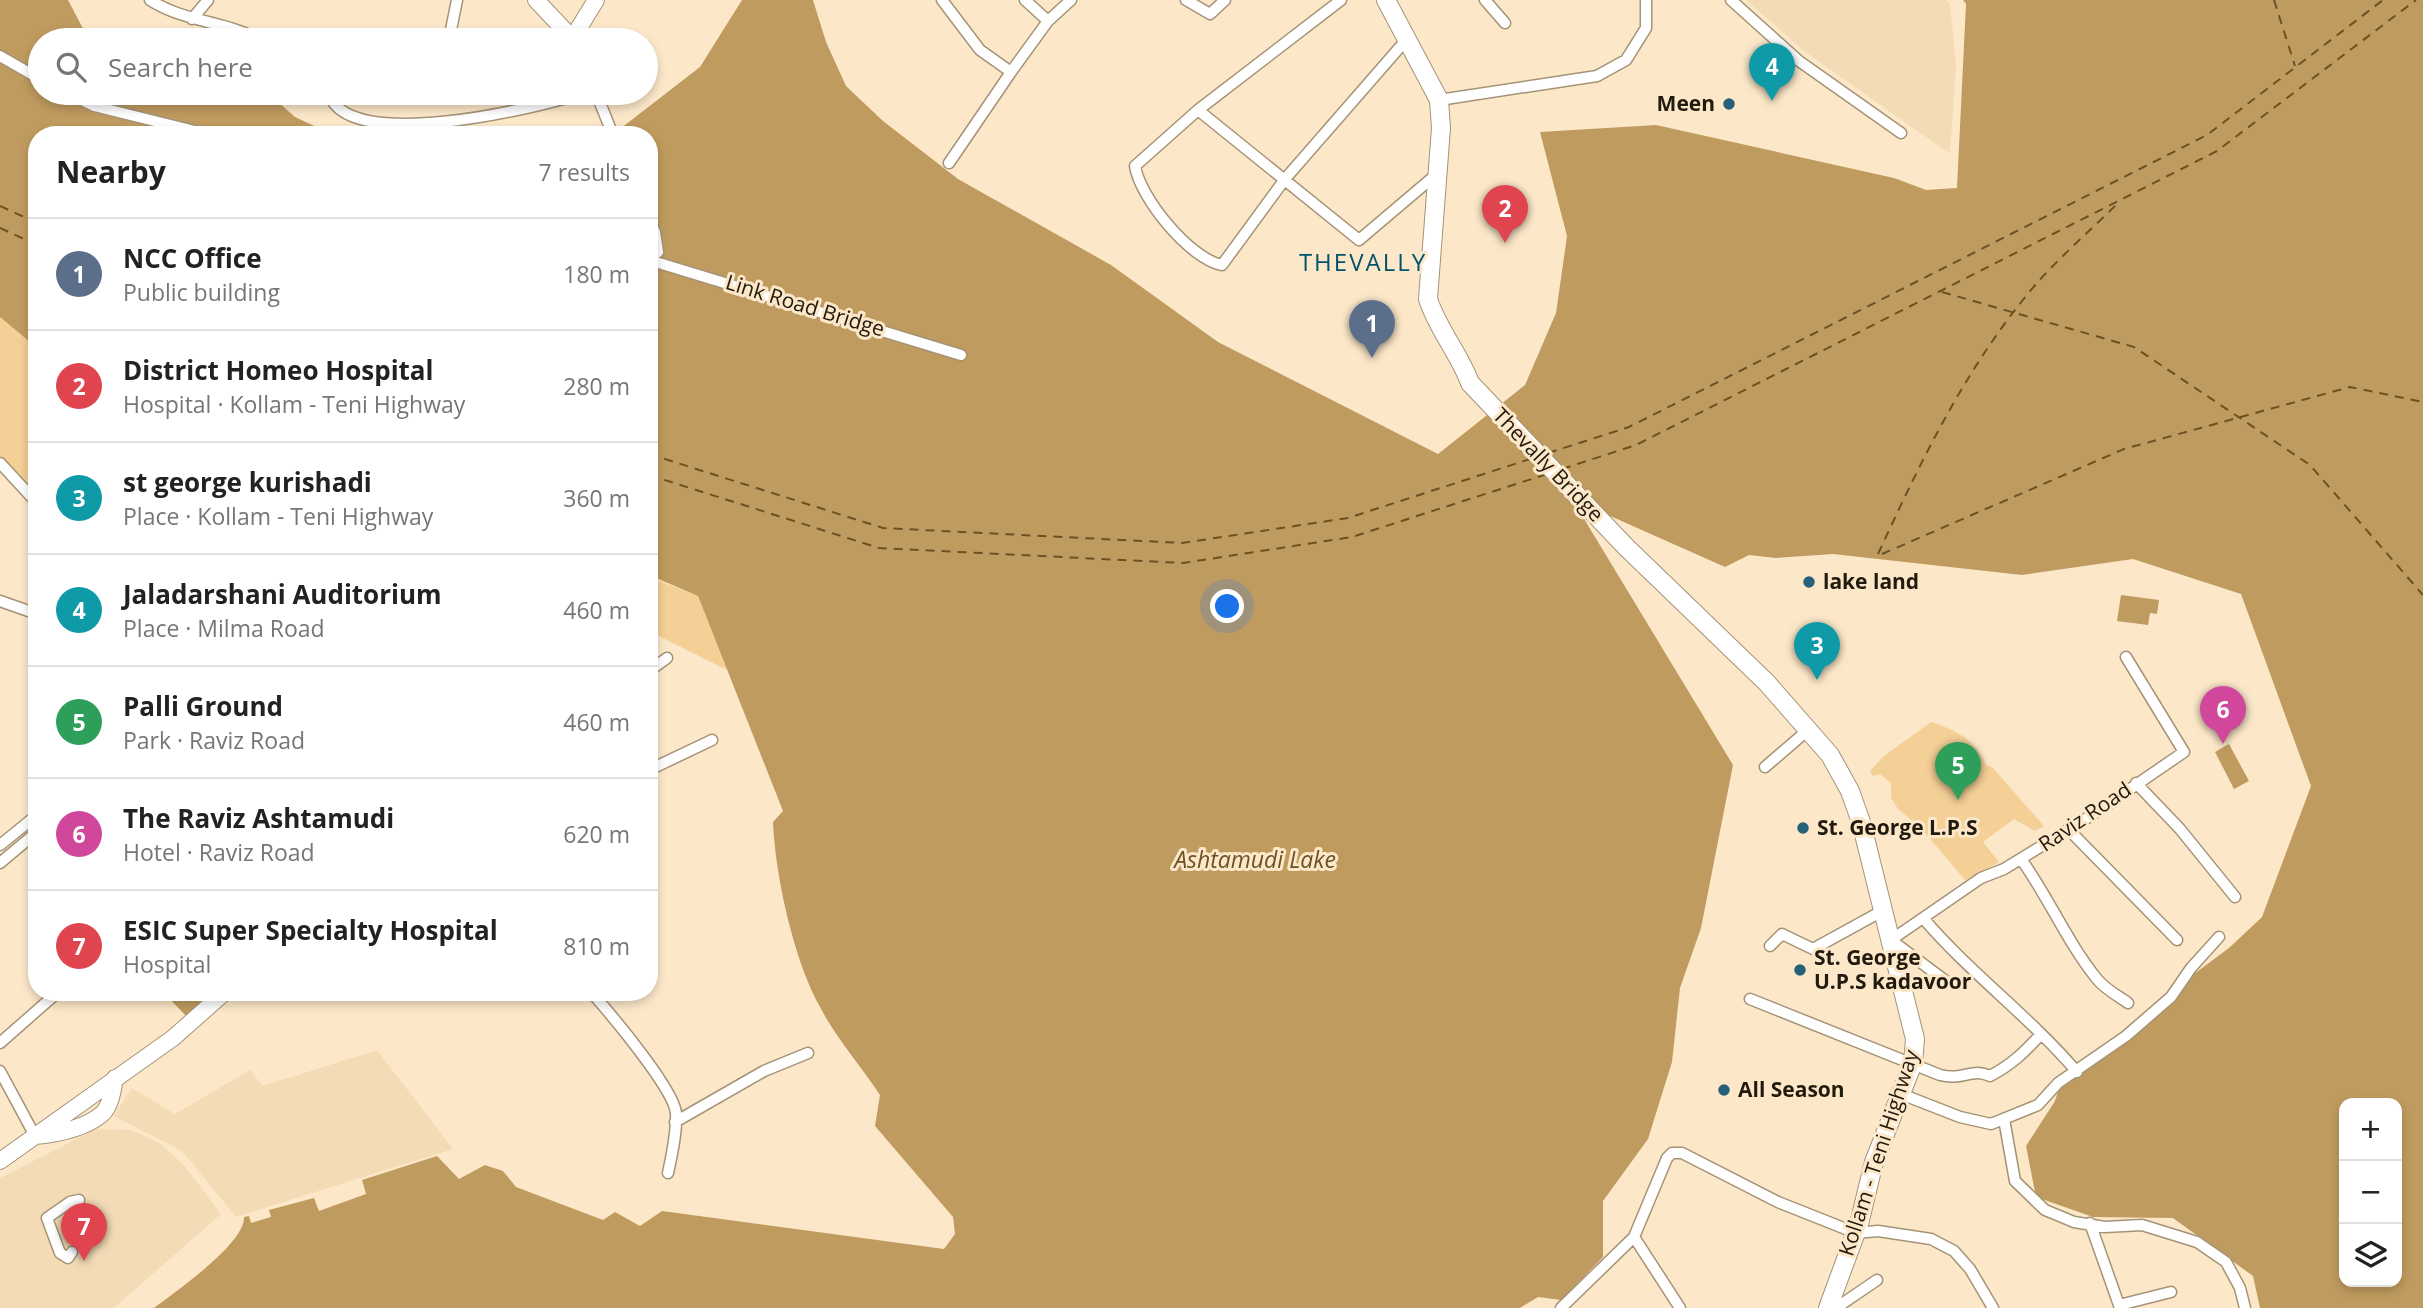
<!DOCTYPE html>
<meta charset="utf-8">
<style>
:root{--surface:#fff;--page:#f6f6f6;--text:#222;--muted:#767676;--line:#e0e0e0;--accent:#0f766e}
body{margin:0;font-family:"Open Sans",sans-serif;background:var(--page);color:var(--text)}
.controls{position:absolute;right:21px;bottom:21px;display:grid;overflow:hidden;border-radius:14px;box-shadow:0 4px 10px #0003}
.controls button{width:63px;height:63px;display:grid;place-items:center;padding:0;border:0;border-bottom:2px solid var(--line);background:var(--surface);color:var(--text);font:35px sans-serif}
.you{position:absolute;left:1228px;top:607px;width:24px;height:24px;margin:-18px;border:5px solid #fff;border-radius:50%;background:#1a73e8;box-shadow:0 0 0 10px #1a73e833}
.badge{display:grid;place-items:center;width:46px;height:46px;border-radius:50%;background:var(--accent);color:#fff;font-size:23px;font-weight:700}
.pin{position:absolute;translate:-50% -58px;filter:drop-shadow(0 2px 4px #0008)}
.pin::after{content:'';position:absolute;top:37px;width:24px;height:21px;background:inherit;clip-path:polygon(0 0,100% 0,50% 100%)}
.list{margin:0;padding:0;list-style:none}
h2{display:flex;justify-content:space-between;align-items:center;height:91px;margin:0;padding:0 28px;font-size:30px}
h2 small{font-size:23px;font-weight:400;color:var(--muted)}
.list li{display:grid;grid-template-columns:46px 1fr auto;gap:21px;align-items:center;box-sizing:border-box;height:112px;padding:0 28px;border-top:2px solid var(--line)}
.list b{display:block;font-size:26px;white-space:nowrap}
.list p{margin:0;font-size:23px;white-space:nowrap;color:var(--muted)}
.list em{font-size:23px;font-style:normal;color:var(--muted)}
.icon{flex:none;width:38px;height:38px;fill:none;stroke:currentColor;stroke-width:2;stroke-linecap:round;stroke-linejoin:round}
.map{position:relative;flex:none;width:2423px;height:1308px;overflow:hidden}
.search{position:absolute;background:var(--surface);box-shadow:0 4px 10px #0003;left:28px;top:28px;width:630px;height:77px;display:flex;align-items:center;gap:18px;box-sizing:border-box;padding:0 24px;border-radius:38px;color:var(--muted);font-size:26px}
.panel{position:absolute;background:var(--surface);box-shadow:0 4px 10px #0003;left:28px;top:126px;width:630px;height:875px;border-radius:28px}
.map>svg:first-child{display:block}
</style>
<div class="map">
<svg width="2423" height="1308" viewBox="0 0 2423 1308">
<rect width="100%" height="100%" fill="#fce8c9"/>
<path fill="#f3dbb6" d="M1746 0H1946L1950 3 1956 66 1950 154 1804 51Z
M377 1050 453 1149 236 1217 182 1151 114 1116 132 1088 175 1114 250 1070 263 1086Z
M96 1129 131 1130 158 1142 183 1164 221 1214 114 1308H0V1178Z"/>
<path fill="#f4cf96" d="M0 317 37 348V495L0 455Z
M649 577 698 596 727 670 649 631Z
M1931 722C1954 729 1978 741 1986 765L1992 767 2044 826 2035 831 2014 819 1983 842 1999 862 1965 880 1920 827 1898 809 1891 798V783L1880 774 1873 776 1870 771 1884 756Z"/>
<path fill="#c09b5f" fill-rule="evenodd" d="M0 0H68L89 40H40V93H268L295 117 334 135H37V348L0 317Z
M742 0H813L826 42 846 86 883 121 958 179 1111 265 1218 342 1438 454 1525 385 1556 313 1567 236 1540 132 1656 125 1894 178 1926 190 1957 188 1966 4 1963 0H2423V1308H2260L2253 1276 2173 1218 2093 1217 2036 1197 2026 1146 2055 1101 2060 1085 2134 1036 2174 999 2194 974 2229 948 2262 917 2311 786 2241 594 2133 559 2022 575 1833 554 1776 558 1749 555 1725 567 1572 499 1733 765 1701 928 1680 988 1672 1062 1648 1139 1603 1201V1257L1561 1300 1538 1297 1520 1308H154C176 1291 245 1244 244 1217L249 1216 251 1223 271 1217 269 1210 314 1198 319 1211 366 1194 362 1180 437 1156 459 1179 485 1165 503 1171 516 1187 603 1220 615 1212 640 1226 662 1211 944 1249 955 1234 953 1217 875 1126 880 1095C861 1066 836 1038 820 1007 794 961 775 875 773 822L783 811 698 596 649 575V135H612L700 67ZM2344 1103H2397V1282H2344Z
M2121 595 2159 600 2157 614 2150 613 2148 625 2117 621Z
M2229 744 2249 781 2234 789 2215 752Z
M163 992H214L188 1018Z"/>
<g fill="none" stroke-linecap="round" stroke-linejoin="round">
<path stroke="#6b5123" stroke-width="2" stroke-dasharray="9 7" stroke-linecap="butt" d="M2274 0 2295 66
M0 206 37 223
M0 228 37 245
M1942 292 2134 347 2310 465 2423 595
M1548 453 1629 427 2207 135 2383 0
M649 454 883 528 1182 543 1348 518 1530 459
M1562 469 1636 445 2217 151 2416 0
M649 475 879 548 1183 563 1352 537 1547 474
M1878 554C1921 461 1965 369 2031 290 2057 259 2090 231 2118 203
M1882 554 2124 449 2350 387 2423 402"/>
<defs>
<path id="street" d="M150 0C184 22 225 21 260 40
M942 0 980 50 1011 72 1048 21 1071 0
M1025 0 1048 21
M1186 0 1210 14 1225 0
M1341 0 1198 110 1135 166C1140 198 1190 259 1222 265L1285 179 1407 39
M1485 0 1505 23
M1731 0 1799 61 1901 133
M192 19 208 0
M449 40 457 0
M0 56 40 79
M68 93 94 106 211 135
M329 93C346 155 541 107 583 93
M596 93 613 135
M1439 100 1597 76 1626 60 1646 28V0
M1198 110 1359 240 1438 173
M949 163 1011 72
M649 220 655 232 658 252 649 259
M649 260 961 355
M0 463 37 503
M0 601 37 614
M649 671 667 658
M1765 767 1808 730
M649 770 712 740
M2136 783 2180 829 2235 897
M2069 830 2177 940
M0 845 37 815
M2021 859C2049 898 2067 942 2097 979 2106 990 2117 995 2128 1003
M0 863 37 832
M1923 918C1970 973 2030 1017 2077 1072
M1770 946 1782 934 1813 949 1884 910
M1947 982 1891 940 1981 878 2004 869 2092 815 2184 752 2126 657
M591 992C609 1012 674 1089 676 1113 677 1132 672 1154 668 1173
M1750 999 1940 1075C1964 1081 1972 1067 1990 1076 2011 1065 2025 1052 2041 1034
M0 1043 58 992
M0 1071 35 1136
M1901 1094 1960 1117 1991 1124 2038 1105 2058 1083 2126 1036 2171 997 2191 968 2219 937
M2004 1119 2015 1181 2045 1210 2074 1222 2105 1227 2142 1225 2197 1242 2226 1262 2240 1288 2245 1308
M675 1122 764 1071 808 1053
M2090 1223 2120 1308
M1634 1237 1680 1308
M72 1252 68 1258 60 1253 47 1218 70 1202 79 1200
M2119 1305 2171 1292
M1561 1308 1634 1237 1667 1158 1672 1153H1682L1778 1202 1856 1233 1878 1231 1931 1239 1954 1251 1970 1269 1993 1308
M1836 1308 1877 1280"/>
<path id="secondary" d="M536 0 570 36H574L596 0
M35 1136C56 1134 84 1129 102 1114 111 1106 113 1089 115 1078
M0 1161 173 1038 225 992"/>
<path id="primary" d="M1386 0 1439 100 1441 128 1428 299C1438 330 1459 353 1470 383L1626 547 1767 683 1830 755 1850 791 1861 822 1915 1039 1913 1063 1874 1162 1859 1224 1828 1308"/>
</defs>
<use href="#street" stroke="#a59376" stroke-width="13"/>
<use href="#secondary" stroke="#a59376" stroke-width="18"/>
<use href="#primary" stroke="#a59376" stroke-width="20"/>
<use href="#street" stroke="#fff" stroke-width="10"/>
<use href="#secondary" stroke="#fff" stroke-width="16"/>
<use href="#primary" stroke="#fff" stroke-width="18"/>
</g>
<g fill="#266179" stroke="#fce8c9" stroke-width="2.5">
<circle cx="1729" cy="104" r="7"/>
<circle cx="1809" cy="582" r="7"/>
<circle cx="1803" cy="828" r="7"/>
<circle cx="1800" cy="970" r="7"/>
<circle cx="1724" cy="1090" r="7"/>
</g>
<g text-anchor="middle" stroke-width="6" stroke-linejoin="round" paint-order="stroke">
<g font-size="21" font-weight="bold" fill="#211a0e" stroke="#fce8c9" text-anchor="start">
<text x="1715" y="111" text-anchor="end">Meen</text>
<text x="1823" y="589">lake land</text>
<text x="1817" y="835">St. George L.P.S</text>
<text x="1814" y="965">St. George<tspan x="1814" dy="24">U.P.S kadavoor</tspan></text>
<text x="1738" y="1097">All Season</text>
</g>
<g font-size="21" fill="#211a0e" stroke="#fce8c9">
<text transform="translate(805 306) rotate(17)" y="7">Link Road Bridge</text>
<text transform="translate(1548 465) rotate(46)" y="7">Thevally Bridge</text>
<text transform="translate(2085 817) rotate(-34)" y="7">Raviz Road</text>
<text transform="translate(1879 1153) rotate(-72)" y="7">Kollam - Teni Highway</text>
</g>
<g font-size="23" font-style="italic" fill="#6b5123" stroke="#fce8c9">
<text x="1255" y="868">Ashtamudi Lake</text>
</g>
<g font-size="24" letter-spacing="2" fill="#02526d" stroke="#fce8c9">
<text x="1363" y="271">THEVALLY</text>
</g>
</g>
</svg>
<div class="controls">
<button>+</button>
<button>−</button>
<button><svg class="icon" aria-label="layers" viewBox="0 0 24 24"><path d="M12 4l9 5-9 5-9-5zM3 14l9 5 9-5"/></svg></button>
</div>
<div class="you"></div>
<div class="pin badge" style="left:1372px;top:358px;background:#5c6f8a">1</div>
<div class="pin badge" style="left:1505px;top:243px;background:#e0444e">2</div>
<div class="pin badge" style="left:1817px;top:680px;background:#0f9aa8">3</div>
<div class="pin badge" style="left:1772px;top:101px;background:#0f9aa8">4</div>
<div class="pin badge" style="left:1958px;top:800px;background:#2e9e5b">5</div>
<div class="pin badge" style="left:2223px;top:744px;background:#d1479c">6</div>
<div class="pin badge" style="left:84px;top:1261px;background:#e0444e">7</div>
<div class="search"><svg class="icon" aria-label="search" viewBox="0 0 24 24"><circle cx="10" cy="10" r="6"/><path d="M15 15l6 6"/></svg>Search here</div>
<section class="panel">
<h2>Nearby<small>7 results</small></h2>
<ul class="list">
<li><span class="badge" style="background:#5c6f8a">1</span><div><b>NCC Office</b><p>Public building</p></div><em>180 m</em></li>
<li><span class="badge" style="background:#e0444e">2</span><div><b>District Homeo Hospital</b><p>Hospital · Kollam - Teni Highway</p></div><em>280 m</em></li>
<li><span class="badge" style="background:#0f9aa8">3</span><div><b>st george kurishadi</b><p>Place · Kollam - Teni Highway</p></div><em>360 m</em></li>
<li><span class="badge" style="background:#0f9aa8">4</span><div><b>Jaladarshani Auditorium</b><p>Place · Milma Road</p></div><em>460 m</em></li>
<li><span class="badge" style="background:#2e9e5b">5</span><div><b>Palli Ground</b><p>Park · Raviz Road</p></div><em>460 m</em></li>
<li><span class="badge" style="background:#d1479c">6</span><div><b>The Raviz Ashtamudi</b><p>Hotel · Raviz Road</p></div><em>620 m</em></li>
<li><span class="badge" style="background:#e0444e">7</span><div><b>ESIC Super Specialty Hospital</b><p>Hospital</p></div><em>810 m</em></li>
</ul>
</section>
</div>
